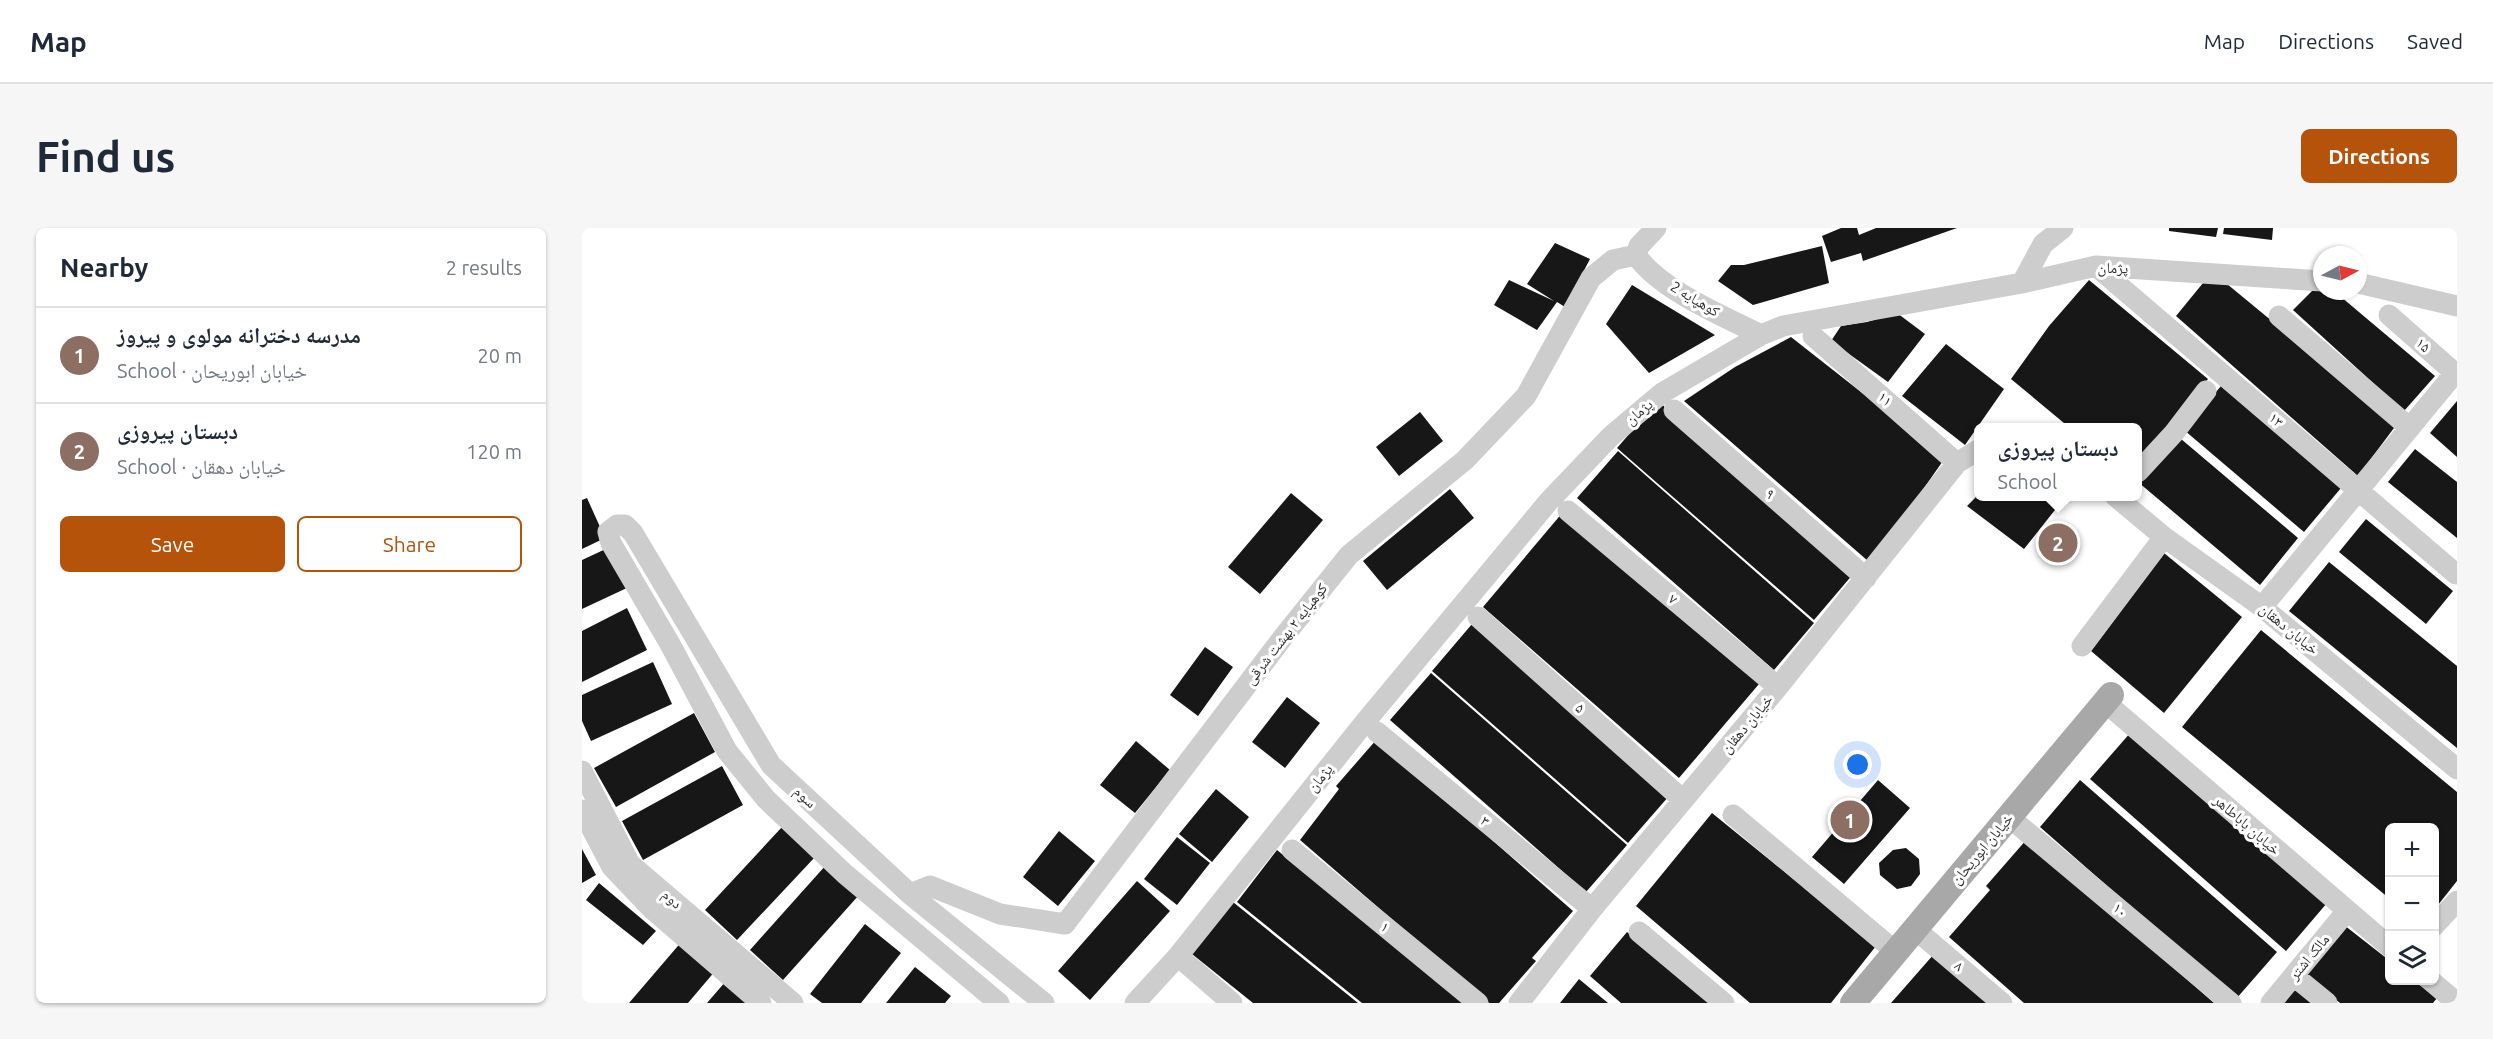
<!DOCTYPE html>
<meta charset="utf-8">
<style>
:root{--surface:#fff;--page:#f6f6f7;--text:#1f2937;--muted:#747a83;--line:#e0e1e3;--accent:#b45309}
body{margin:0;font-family:Ubuntu,"Noto Naskh Arabic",sans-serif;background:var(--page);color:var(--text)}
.controls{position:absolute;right:18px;bottom:18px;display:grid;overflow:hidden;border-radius:9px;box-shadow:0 2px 4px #0004}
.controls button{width:54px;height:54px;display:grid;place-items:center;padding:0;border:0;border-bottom:2px solid var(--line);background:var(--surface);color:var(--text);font:30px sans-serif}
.compass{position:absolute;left:1731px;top:18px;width:54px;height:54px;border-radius:50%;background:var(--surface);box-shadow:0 2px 4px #0004;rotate:83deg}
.you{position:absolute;left:1276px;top:537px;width:21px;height:21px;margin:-15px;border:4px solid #fff;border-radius:50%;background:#1a73e8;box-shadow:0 0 0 9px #1a73e833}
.badge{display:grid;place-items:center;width:39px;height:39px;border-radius:50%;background:var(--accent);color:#fff;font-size:20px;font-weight:700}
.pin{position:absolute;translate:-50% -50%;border:3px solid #fff;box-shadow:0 2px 6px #0006}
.popup{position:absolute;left:1392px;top:195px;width:168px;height:78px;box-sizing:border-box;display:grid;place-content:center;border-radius:9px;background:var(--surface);filter:drop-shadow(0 2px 4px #0005);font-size:20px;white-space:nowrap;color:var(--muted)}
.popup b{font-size:22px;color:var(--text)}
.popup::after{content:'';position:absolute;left:50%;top:100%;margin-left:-12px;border:12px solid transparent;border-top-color:var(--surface)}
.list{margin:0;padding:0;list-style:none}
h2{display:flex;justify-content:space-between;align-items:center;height:78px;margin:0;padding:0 24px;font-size:26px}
h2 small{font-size:20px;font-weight:400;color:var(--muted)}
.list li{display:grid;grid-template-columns:39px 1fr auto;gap:18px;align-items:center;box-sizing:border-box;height:96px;padding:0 24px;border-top:2px solid var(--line)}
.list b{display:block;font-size:22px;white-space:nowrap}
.list p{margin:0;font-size:20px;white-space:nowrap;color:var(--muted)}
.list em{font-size:20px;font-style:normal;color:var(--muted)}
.actions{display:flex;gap:12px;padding:18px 24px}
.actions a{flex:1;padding:14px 0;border:2px solid var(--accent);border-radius:9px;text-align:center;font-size:21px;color:var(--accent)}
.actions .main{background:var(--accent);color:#fff}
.icon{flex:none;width:33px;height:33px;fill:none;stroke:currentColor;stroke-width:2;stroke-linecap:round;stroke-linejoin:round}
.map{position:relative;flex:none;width:1875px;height:775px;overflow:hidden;border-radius:9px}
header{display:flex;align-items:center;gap:36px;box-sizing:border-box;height:84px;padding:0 30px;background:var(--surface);border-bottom:2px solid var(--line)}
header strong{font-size:28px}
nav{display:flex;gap:33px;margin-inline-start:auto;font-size:21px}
.intro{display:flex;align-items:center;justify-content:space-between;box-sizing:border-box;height:144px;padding:0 36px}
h1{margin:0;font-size:42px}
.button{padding:15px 27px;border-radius:9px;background:var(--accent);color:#fff;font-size:21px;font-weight:700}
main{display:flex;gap:36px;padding:0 36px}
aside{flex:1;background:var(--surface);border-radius:9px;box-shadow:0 2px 4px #0004}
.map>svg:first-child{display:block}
</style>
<header>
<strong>Map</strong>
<nav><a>Map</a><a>Directions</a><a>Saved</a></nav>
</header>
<div class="intro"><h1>Find us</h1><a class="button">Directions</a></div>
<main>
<aside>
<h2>Nearby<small>2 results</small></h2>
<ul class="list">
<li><span class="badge" style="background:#8d6e63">1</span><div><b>مدرسه دخترانه مولوی و پیروز</b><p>School · خیابان ابوریحان</p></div><em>20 m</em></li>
<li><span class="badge" style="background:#8d6e63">2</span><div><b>دبستان پیروزی</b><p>School · خیابان دهقان</p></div><em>120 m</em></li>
</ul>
<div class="actions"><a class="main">Save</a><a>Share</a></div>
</aside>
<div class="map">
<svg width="1875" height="775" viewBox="0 0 1875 775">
<rect width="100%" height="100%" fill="#fff"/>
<path fill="#171717" d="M1259 0H1275L1277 7 1294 0H1375L1281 33 1279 25 1249 34 1240 8Z
M1587 0H1636L1634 9 1587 3Z
M1642 0H1691L1690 12 1641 6Z
M973 15 1008 31 983 79 975 74 955 102 912 77 927 52 972 73 945 56Z
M1240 18 1247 55 1171 77 1136 53 1149 37H1162Z
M1639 51 1815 196 1776 248 1594 88 1621 55Z
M1507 52 1626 151 1556 236V200H1488L1429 151 1467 98Z
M1740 53V63H1752L1853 148 1822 183 1711 82Z
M1050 57 1133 107 1067 145 1024 96Z
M1315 85 1343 106 1306 154 1249 113 1259 98 1285 94Z
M1209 109 1363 230 1326 283 1286 333 1102 173 1153 139Z
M1364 116 1422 161 1383 217 1320 168Z
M1639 158 1759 260 1722 304 1602 202Z
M1076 173 1272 345 1232 392 1035 220Z
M1875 173V229L1848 205Z
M838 184 861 213 817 248 794 219Z
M1592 205 1716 310 1678 357 1556 254Z
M1833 221 1875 254V310L1806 254Z
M1036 223 1232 395 1192 442 995 270Z
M868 261 892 290 805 362 781 333Z
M709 265 741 292 678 366 646 339Z
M1396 267V268H1484L1442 321 1385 278Z
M5 270 23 310 0 321V272Z
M981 284 1177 456 1097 550 901 379Z
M1784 291 1871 363 1844 396 1757 324Z
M28 319 47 359 0 381V332Z
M1582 325 1660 389 1582 485 1509 423Z
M1747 334 1875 438V520L1707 383Z
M45 380 65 422 0 454V403Z
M890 396 1087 568 1046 615 850 443Z
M1679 402 1875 564V653L1852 682V600H1808V671L1600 499Z
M623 419 651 439 616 488 588 467Z
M71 434 90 476 9 513 0 493V467Z
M849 445 1045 617 1004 664 808 492Z
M705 469 738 495 703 540 670 514Z
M112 485 133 524 34 579 12 540Z
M1549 504 1745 675 1704 723 1508 551Z
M795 511 991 683 950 730 954 733 917 775H907L718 612 757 561 754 558Z
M554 513 588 542 553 585 518 557Z
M140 538 161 577 61 632 40 593Z
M1296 552 1328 580 1262 656 1230 629Z
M1498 552 1695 724 1654 771 1458 599Z
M634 561 667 589 630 634 597 606Z
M1130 585 1294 718 1249 775H1168L1054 678Z
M200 599 233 629 155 712 123 682Z
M477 603 513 633 476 678 441 649Z
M595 609 628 635 595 677 562 651Z
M1445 611 1632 775H1442L1367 709 1408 662 1404 658Z
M1324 620 1337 631 1338 646 1329 658 1315 661 1298 647 1297 635 1311 622Z
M0 621 14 647 0 655Z
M695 622 885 775H780L655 674Z
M244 637 277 667 201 752 168 722Z
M555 653 588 683 508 772 476 743Z
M17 655 74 703 61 717 4 672Z
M651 674 776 775H671L610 726Z
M283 696 319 725 279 775H240L228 766Z
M1762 697 1808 733V753H1832L1855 770 1851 775H1758L1723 747Z
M1045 704 1132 775H1039L1008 748Z
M101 712 134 742 106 775H47Z
M1352 726 1409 775H1309Z
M333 739 369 768 363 775H304Z
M997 751 1026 775H978Z
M144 753 170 775H125Z
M1709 757 1732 775H1695Z"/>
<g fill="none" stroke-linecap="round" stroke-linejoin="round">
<path stroke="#cdcdcd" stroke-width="21" d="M1054 27C1078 62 1141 88 1179 107
M1054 27 1057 18 1074 0
M1514 38 1874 346
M1440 55 1461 16 1481 0
M1776 55 1875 78
M1807 87 1875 147
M1697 88 1828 200
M1231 108 1375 235
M1092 182 1284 350
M1556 244 1592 205 1624 163
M1533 268 1582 309 1680 379 1875 541
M986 283 1196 459
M1680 379 1873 145
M896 389 1101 572
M1500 418 1582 309
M1523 474 1808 719
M795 504 1010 681
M0 543 48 636 211 775
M0 582 30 639 69 680 179 775
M1151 587 1314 724
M1427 589 1649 775
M710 622 896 775
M328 666 348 658 418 686 483 696 702 408 767 327 883 232 944 168 1009 50 1031 32 1054 27
M1852 698 1875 673
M1333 701 1420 775
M1057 704 1142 775
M596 728 650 775
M1712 748 1745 775
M1848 752 1875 775
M417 775 263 646 184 571 145 523 88 416 29 315 26 304 35 297H43L51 305 189 537 328 666 462 775
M553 775 596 728 783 494 967 273 1029 208 1080 165 1179 107 1201 98 1440 55 1514 38 1740 53
M937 775 1010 681 1196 459 1375 235 1396 222
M1689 775 1765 683"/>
<path stroke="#a8a8a8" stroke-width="26" d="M1271 775 1529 467"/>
</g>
<g text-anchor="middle" stroke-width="6" stroke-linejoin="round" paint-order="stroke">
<g font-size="15" fill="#303030" stroke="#fff">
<text transform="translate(1531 40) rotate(1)" y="5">پژمان</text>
<text transform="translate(1113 71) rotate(31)" y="5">کوهپایه 2</text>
<text transform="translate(1841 117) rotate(42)" y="5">۱۵</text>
<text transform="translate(1303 171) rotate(42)" y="5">۱۱</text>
<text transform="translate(1057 184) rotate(-40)" y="5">پژمان</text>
<text transform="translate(1694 192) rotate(41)" y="5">۱۳</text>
<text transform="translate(1188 266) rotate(41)" y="5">۹</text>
<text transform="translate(1091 371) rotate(40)" y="5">۷</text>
<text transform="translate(1707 401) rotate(39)" y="5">خیابان دهقان</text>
<text transform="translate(704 406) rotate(-52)" y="5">کوهپایه ۲ بهشت شرقی</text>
<text transform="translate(998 480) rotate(42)" y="5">۵</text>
<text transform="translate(1165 496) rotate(-50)" y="5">خیابان دهقان</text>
<text transform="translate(738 550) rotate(-51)" y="5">پژمان</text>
<text transform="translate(223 569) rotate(43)" y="5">سوم</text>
<text transform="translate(903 593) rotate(40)" y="5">۳</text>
<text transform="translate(1665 597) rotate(41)" y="5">خیابان باباطاهر</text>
<text transform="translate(1400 621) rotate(-50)" y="5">خیابان ابوریحان</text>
<text transform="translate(90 671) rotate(41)" y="5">دوم</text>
<text transform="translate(1538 682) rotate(40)" y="5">۱۰</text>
<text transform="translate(803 699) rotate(39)" y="5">۱</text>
<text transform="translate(1727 729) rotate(-50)" y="5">مالک اشتر</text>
<text transform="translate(1377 738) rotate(40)" y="5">۸</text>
</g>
</g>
</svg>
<div class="controls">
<button>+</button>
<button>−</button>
<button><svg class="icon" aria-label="layers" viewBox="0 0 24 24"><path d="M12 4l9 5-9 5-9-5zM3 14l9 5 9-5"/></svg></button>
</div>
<svg class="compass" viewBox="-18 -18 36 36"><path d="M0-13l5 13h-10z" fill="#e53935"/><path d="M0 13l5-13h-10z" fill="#747a83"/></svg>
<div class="you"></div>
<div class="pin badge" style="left:1268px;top:592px;background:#8d6e63">1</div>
<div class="pin badge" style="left:1476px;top:315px;background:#8d6e63">2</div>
<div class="popup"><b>دبستان پیروزی</b>School</div>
</div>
</main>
